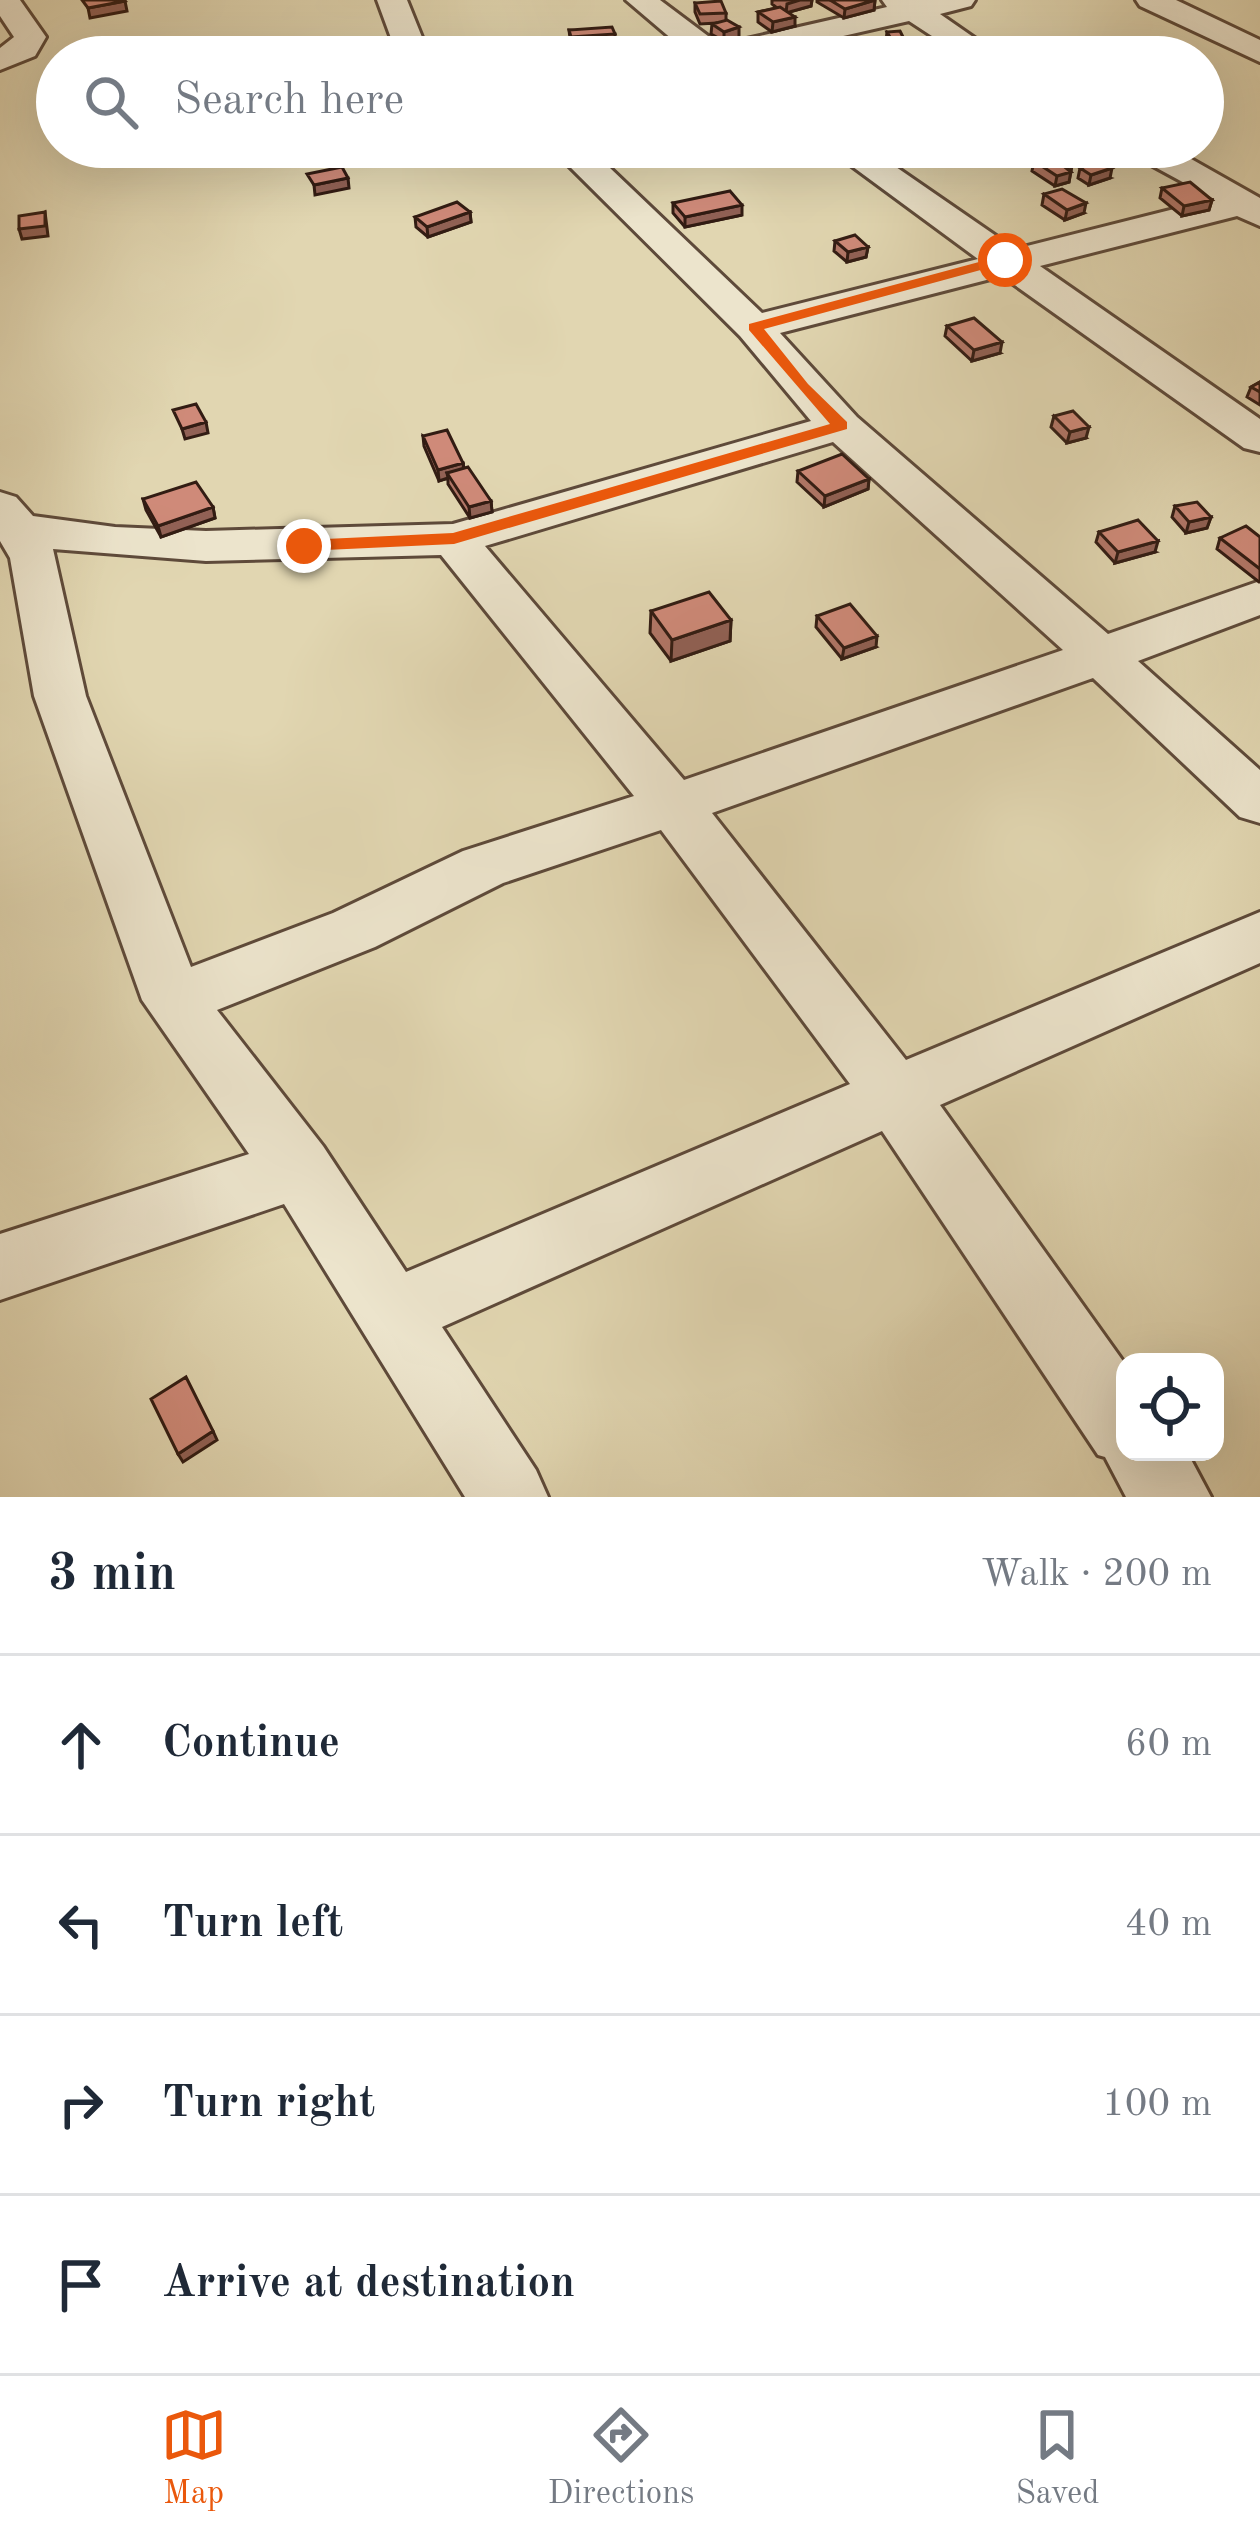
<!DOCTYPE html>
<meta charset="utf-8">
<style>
:root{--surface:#fff;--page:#f2f2f3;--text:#1f2937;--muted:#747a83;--line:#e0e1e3;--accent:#ea580c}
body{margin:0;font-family:"Old Standard TT",serif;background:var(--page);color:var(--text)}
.controls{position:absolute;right:36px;bottom:36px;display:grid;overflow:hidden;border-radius:24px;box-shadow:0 12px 48px #0002}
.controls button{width:108px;height:108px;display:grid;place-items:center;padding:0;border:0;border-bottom:3px solid var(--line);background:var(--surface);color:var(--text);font:60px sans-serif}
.stop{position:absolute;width:36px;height:36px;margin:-27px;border:9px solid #ea580c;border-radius:50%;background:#fff}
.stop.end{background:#ea580c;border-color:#fff;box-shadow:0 3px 12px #0008}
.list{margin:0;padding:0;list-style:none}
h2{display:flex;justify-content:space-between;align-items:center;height:156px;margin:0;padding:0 48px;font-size:51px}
h2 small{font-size:39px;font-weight:400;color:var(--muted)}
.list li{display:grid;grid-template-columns:78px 1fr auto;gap:36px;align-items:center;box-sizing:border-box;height:180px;padding:0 48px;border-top:3px solid var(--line)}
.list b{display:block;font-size:45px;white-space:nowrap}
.list em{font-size:39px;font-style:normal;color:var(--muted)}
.icon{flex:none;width:66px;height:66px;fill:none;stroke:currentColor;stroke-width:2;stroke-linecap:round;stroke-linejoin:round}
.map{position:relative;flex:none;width:1260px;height:1497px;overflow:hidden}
.search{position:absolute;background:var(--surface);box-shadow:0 12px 48px #0002;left:36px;right:36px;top:36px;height:132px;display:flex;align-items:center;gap:30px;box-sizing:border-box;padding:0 42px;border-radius:66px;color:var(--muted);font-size:45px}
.sheet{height:876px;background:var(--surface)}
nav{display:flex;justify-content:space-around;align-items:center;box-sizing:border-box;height:168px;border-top:3px solid var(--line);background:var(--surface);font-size:33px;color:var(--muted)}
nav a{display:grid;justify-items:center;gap:6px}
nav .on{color:var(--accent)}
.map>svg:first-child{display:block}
</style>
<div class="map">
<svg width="1260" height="1497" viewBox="0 0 1260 1497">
<rect width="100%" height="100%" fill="#e1d6b1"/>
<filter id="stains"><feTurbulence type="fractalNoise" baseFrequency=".00167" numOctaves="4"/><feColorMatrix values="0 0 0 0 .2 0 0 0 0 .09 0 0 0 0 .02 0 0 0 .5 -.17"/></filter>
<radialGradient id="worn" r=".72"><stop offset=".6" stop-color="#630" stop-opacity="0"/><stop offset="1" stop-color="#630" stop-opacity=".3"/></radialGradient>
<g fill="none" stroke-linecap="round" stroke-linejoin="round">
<defs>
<path id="minor" d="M0 0H20L46 37 35 56 0 70V48L14 37 0 16Z
M377 0H407L430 57H398Z
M626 0H660L720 45 887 7 882 0H975L971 6 940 14 1002 57H964L909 21 751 57H693Z
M1136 0H1176L1260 40V62L1140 6Z
M550 147H588L762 313 978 259 826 147H867L1015 249 1214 199 1131 154 1125 147H1170L1260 198V226L1237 216 1040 266 1260 419V452L1244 448 1002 276 780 333 857 417 1108 634 1260 581V615L1138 661 1260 770V823L1240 817 1093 678 712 813 906 1060 1260 912V963L940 1105 1125 1364V1452H1187L1211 1497H1126L1105 1457 1098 1455 882 1131 442 1327 536 1470 548 1497H465L284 1204 0 1300V1234L249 1154 142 1000 34 696 10 558 0 541V492L16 497 33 516 115 527 206 531 453 524 811 421 740 336ZM833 442 1063 650 684 780 485 546ZM53 549 206 561 441 555 634 796 463 851 333 913 191 967 86 696ZM661 830 850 1084 406 1272 323 1146 217 1010 375 947 503 883Z"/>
</defs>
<use href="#minor" stroke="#5e4a3a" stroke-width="6"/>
<use href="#minor" fill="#ece4cc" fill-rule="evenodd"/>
</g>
<path fill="#b27768" stroke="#321c13" stroke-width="3" d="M772 0H812L811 6 789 12 795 26 772 32 758 22V12L777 8 772 4Z
M817 0H875L874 10 844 18 817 2Z
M695 3 726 13V20L739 37 724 41 711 34 712 24 717 23 700 24 695 12Z
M569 30 615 34V43L603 44 620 57H569L568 47 571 46Z
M887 32 905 41 904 51 892 52 886 41Z
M1155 44 1179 48 1177 57H1152Z
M865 45 886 51 885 57H865Z
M709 147H740L741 158 728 163 709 150Z
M1034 161 1072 165 1069 182 1055 186 1032 171Z
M1080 168 1110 178 1089 185 1078 178Z
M1162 188 1212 200 1209 210 1182 216 1160 198Z
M1044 194 1084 213 1065 220 1042 205Z
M673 203 742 215 685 227 673 213Z
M470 212 471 222 428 237 416 227 415 217Z
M835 241 868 247 866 257 847 262 834 251Z
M947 326 1000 353 972 361 945 336Z
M1260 382V405L1247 397 1251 387Z
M1054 416 1086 438 1067 443 1051 427Z
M423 436 463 463 464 468 491 501 492 512 470 518 448 484V478L439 481 424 446Z
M798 471 869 479 868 489 824 507 797 482Z
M143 499 213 507 215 518 161 537 146 510Z
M1175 506 1211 517 1207 528 1186 533 1172 517Z
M1099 532 1155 552 1115 563 1096 542Z
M1260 537V582H1259L1217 549 1220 538Z
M651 611 731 620 730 641 671 661 650 633Z
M817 616 876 647 842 659 816 627Z"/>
<path fill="#916155" stroke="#321c13" stroke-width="3" d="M800 0H812L811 6 786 13 787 4Z
M875 0 874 10 844 18 845 9Z
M125 1 127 11 90 18 88 8Z
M795 17V26L772 32 773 22Z
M739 27V37L724 41V32Z
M742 148 741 158 728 163V153Z
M1072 165 1069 182 1055 186 1057 176Z
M1112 168 1110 178 1089 185 1091 175Z
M348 178 349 188 315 195 314 185Z
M1212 200 1209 210 1182 216 1184 206Z
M1086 203 1084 213 1065 220 1067 210Z
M742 205V215L685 227V217Z
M45 212 48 236 22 239 19 229Z
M470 212 471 222 428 237 427 227Z
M868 247 866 257 847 262 848 252Z
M1002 342 1000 353 972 361 974 350Z
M206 422 208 433 185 439 182 429Z
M1089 427 1086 438 1067 443 1070 432Z
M463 463 464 474 447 473 448 478 439 481 438 470Z
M869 479 868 489 824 507 825 496Z
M491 501 492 512 470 518 469 507Z
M213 507 215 518 161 537 158 526Z
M1211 517 1207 528 1186 533 1189 522Z
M1158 541 1155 552 1115 563 1118 552Z
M731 620 730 641 671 661 672 640Z
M877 636 876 647 842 659 844 648Z
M213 1431 217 1440 183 1462 178 1454Z"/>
<path fill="#cf8a79" stroke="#321c13" stroke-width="3" d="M82 0H124L125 1 88 8Z
M830 0H875L845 9Z
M721 1 726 13 700 14 695 3Z
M780 7 795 17 773 22 758 12Z
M727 20 739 27 724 32 712 24Z
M612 27 615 34 571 37 569 30Z
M900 31 905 41 893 42 887 32Z
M598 40 620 57H580L568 47Z
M881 44 886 51 870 52 865 45Z
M1155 44 1179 48 1178 55 1153 52Z
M720 147H740L742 148 728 153Z
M1056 154 1072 165 1066 168 1071 172 1057 176 1034 161Z
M1101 161 1112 168 1091 175 1080 168Z
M342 167 348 178 314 185 307 174Z
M1190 182 1212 200 1184 206 1162 188Z
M1062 189 1086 203 1067 210 1044 194Z
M730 191 742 205 685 217 673 203Z
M457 202 470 212 427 227 415 217Z
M45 212V226L19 229V216Z
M855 235 868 247 848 252 835 241Z
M974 318 1002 342 974 350 947 326Z
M1260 382V392L1251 387Z
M196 404 206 422 182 429 173 410Z
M1073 411 1089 427 1070 432 1054 416Z
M447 430 463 463 438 470 423 436Z
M842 454 869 479 825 496 798 471Z
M468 467 491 501 469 507 447 473Z
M196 482 213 507 158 526 143 499Z
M1197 502 1211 517 1189 522 1175 506Z
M1138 520 1158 541 1118 552 1099 532Z
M1246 526 1260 537V569L1220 538Z
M709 592 731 620 672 640 651 611Z
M850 604 877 636 844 648 817 616Z
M186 1377 213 1431 178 1454 151 1399Z"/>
<path fill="#ea580c" d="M1005 255 1010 262 764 329 808 384 847 422V429L454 544 304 551 296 546 304 540 453 533 830 424 749 330V324Z"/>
<rect width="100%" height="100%" filter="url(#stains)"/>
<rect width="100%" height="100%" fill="url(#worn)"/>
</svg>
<div class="controls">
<button><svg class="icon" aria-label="locate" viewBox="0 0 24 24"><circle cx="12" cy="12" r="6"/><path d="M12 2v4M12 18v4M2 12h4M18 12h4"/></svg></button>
</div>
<div class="stop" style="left:1005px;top:260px"></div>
<div class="stop end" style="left:304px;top:546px"></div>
<div class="search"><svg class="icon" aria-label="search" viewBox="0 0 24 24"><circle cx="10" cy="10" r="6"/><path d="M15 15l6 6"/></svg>Search here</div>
</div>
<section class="sheet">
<h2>3 min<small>Walk · 200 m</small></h2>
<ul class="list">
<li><svg class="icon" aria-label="ahead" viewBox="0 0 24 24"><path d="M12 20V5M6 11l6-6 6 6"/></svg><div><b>Continue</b></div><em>60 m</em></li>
<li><svg class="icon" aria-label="left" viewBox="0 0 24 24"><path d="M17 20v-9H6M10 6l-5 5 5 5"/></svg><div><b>Turn left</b></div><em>40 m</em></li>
<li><svg class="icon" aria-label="right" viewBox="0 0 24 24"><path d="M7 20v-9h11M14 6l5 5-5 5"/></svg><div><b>Turn right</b></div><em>100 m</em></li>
<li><svg class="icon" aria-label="arrive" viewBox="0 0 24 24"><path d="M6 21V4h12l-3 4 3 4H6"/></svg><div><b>Arrive at destination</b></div></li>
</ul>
</section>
<nav>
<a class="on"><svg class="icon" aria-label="map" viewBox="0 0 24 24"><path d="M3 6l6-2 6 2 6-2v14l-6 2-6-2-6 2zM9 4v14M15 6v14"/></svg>Map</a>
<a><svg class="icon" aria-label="directions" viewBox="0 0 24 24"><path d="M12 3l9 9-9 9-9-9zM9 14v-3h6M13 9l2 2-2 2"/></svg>Directions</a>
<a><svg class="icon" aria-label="saved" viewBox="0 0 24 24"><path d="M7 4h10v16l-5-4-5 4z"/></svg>Saved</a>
</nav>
